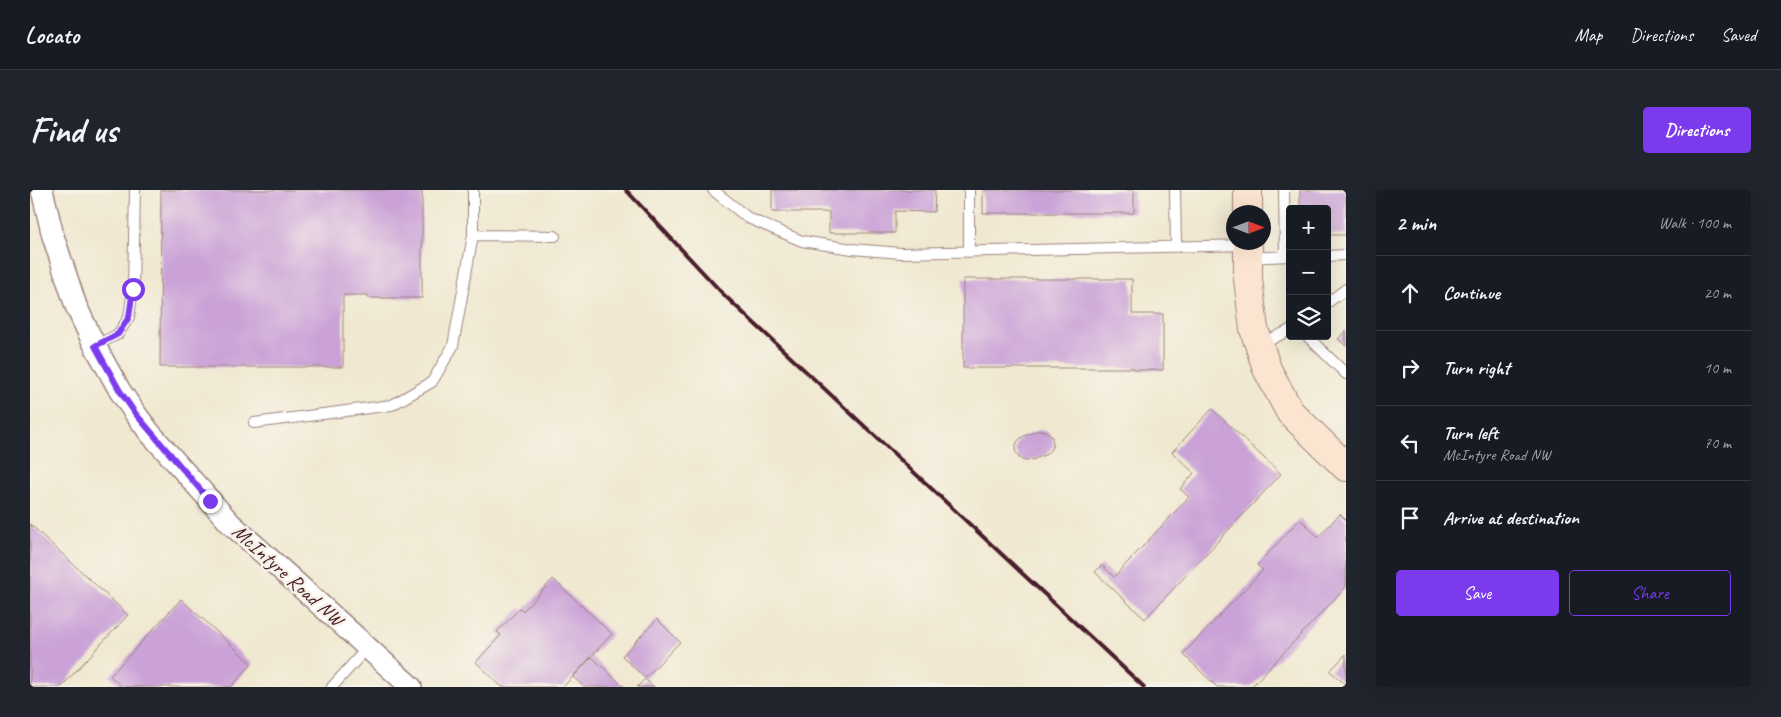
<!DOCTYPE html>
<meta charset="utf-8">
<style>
:root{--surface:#171b24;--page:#20242c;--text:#f1f3f6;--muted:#9ea1a6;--line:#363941;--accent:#7c3aed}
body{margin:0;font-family:Caveat,sans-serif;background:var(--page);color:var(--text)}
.controls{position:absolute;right:15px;top:15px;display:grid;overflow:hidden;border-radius:5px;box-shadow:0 5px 20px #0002}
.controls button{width:45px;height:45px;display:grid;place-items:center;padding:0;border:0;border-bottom:1px solid var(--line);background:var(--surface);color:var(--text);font:25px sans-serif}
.compass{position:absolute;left:1196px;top:15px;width:45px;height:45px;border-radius:50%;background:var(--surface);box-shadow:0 5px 20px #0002;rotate:90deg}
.stop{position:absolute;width:15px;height:15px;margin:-11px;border:4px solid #7c3aed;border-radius:50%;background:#fff}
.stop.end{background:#7c3aed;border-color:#fff;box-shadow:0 1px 5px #0008}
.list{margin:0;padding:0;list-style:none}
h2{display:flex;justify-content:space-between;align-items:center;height:65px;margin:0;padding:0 20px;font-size:21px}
h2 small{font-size:16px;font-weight:400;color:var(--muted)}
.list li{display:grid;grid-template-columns:32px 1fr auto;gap:15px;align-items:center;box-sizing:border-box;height:75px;padding:0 20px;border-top:1px solid var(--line)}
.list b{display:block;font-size:19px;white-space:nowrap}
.list p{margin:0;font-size:16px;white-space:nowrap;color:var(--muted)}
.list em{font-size:16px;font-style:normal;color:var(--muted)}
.actions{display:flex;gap:10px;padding:15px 20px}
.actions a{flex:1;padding:11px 0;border:1px solid var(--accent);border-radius:5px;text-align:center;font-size:18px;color:var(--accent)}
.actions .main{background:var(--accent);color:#fff}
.icon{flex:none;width:28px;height:28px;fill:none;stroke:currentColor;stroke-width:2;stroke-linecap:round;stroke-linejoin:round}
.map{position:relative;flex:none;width:1316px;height:497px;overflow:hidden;border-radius:5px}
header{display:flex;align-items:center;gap:30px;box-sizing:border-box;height:70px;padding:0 25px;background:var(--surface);border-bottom:1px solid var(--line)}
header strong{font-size:24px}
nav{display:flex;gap:28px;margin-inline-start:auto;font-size:18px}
.intro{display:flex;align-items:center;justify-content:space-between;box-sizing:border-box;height:120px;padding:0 30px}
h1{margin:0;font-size:35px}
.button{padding:12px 22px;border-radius:5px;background:var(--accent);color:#fff;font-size:18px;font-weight:700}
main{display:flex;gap:30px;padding:0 30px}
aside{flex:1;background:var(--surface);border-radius:5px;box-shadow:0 5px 20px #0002}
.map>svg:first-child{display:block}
</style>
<header>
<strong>Locato</strong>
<nav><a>Map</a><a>Directions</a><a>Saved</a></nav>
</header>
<div class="intro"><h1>Find us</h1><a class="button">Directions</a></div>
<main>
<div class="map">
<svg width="1316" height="497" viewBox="0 0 1316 497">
<rect width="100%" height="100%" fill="#f7f3e8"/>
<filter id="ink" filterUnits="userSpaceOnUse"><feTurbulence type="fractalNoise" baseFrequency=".02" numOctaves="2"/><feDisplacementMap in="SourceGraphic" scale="10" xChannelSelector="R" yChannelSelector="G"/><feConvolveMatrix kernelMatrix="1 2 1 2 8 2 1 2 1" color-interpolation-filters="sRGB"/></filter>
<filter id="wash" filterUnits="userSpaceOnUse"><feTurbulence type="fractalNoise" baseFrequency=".0096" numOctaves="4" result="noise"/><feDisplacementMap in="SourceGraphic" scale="20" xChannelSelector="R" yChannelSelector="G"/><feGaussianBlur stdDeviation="1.12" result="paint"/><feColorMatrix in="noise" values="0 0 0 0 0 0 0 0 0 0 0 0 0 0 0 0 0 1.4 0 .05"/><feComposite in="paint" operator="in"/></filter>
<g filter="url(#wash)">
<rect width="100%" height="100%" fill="#f0e8d0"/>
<g id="blocks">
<path fill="#caa2d7" d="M131 0H392V108H338V105H313V177H130Z
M742 0H905L904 22 865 21V43H799V22H742Z
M953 0H1104V23H953Z
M1270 0H1316V45H1297V19H1270Z
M933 89H1102V124H1133V180H1104V178H933Z
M1316 140V156L1308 149Z
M1182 219 1251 284 1115 429 1065 382 1072 375 1084 387 1159 307 1150 299 1164 283 1142 262Z
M1009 240 1016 241 1022 247 1023 255 1021 259 1017 264 1002 270 995 271 989 268 985 260 987 252 992 247Z
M1310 324 1316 330V397L1221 497H1187L1153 464 1233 380 1227 375 1270 329 1288 347Z
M0 334 98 425 31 497H0Z
M523 389 582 444 533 497H472L446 472 471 445 467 442 490 418 493 421Z
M151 409 222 474 201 497H92L80 486Z
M627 429 650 452 615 488 592 466Z
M1316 464V495L1300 481Z
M562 467 594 497H554L543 487Z
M615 489 624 497H607Z"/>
</g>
</g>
<g filter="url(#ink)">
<use href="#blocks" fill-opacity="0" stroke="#9d847e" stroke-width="1"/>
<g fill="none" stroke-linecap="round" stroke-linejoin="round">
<defs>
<path id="lane" d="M683 0 718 28 772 51 822 59 871 63 1217 55
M1145 0 1146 57
M1254 0 1255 66
M443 45 525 46
M939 62V0
M1297 66 1316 65
M1218 68 1260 66
M1297 113 1316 99
M1277 146 1316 184
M1229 155 1260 140
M65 156 88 144 99 127 103 99 105 0
M224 233 362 215 402 192 423 156 443 45V0
M302 497 338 457"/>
<path id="street" d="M12 0 23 46 46 116 65 156 90 201 105 223 120 243 200 333 381 497"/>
<path id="secondary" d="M1218 0V22
M1218 52V89L1224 139 1237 179 1260 222 1316 277"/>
</defs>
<use href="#lane" stroke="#9d847e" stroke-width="12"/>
<use href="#street" stroke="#9d847e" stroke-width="24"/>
<use href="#secondary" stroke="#9d847e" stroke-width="30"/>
<use href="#lane" stroke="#fff" stroke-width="10"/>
<use href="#street" stroke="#fff" stroke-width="21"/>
<use href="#secondary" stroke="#fce5d0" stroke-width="28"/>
<path stroke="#4a1f2b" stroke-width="4" d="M596 0 694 105 1114 497"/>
</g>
</g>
<g fill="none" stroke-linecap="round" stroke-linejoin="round" filter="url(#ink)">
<path stroke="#7c3aed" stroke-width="6" d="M103 99 99 127 88 144 65 156 90 201 105 223 180 311"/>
</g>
<g text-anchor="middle" stroke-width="5" stroke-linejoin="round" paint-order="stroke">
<g font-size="21" fill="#4a1f2b" stroke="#f7f3e8">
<text transform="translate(258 385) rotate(42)" y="7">McIntyre Road NW</text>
</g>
</g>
</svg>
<div class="controls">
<button>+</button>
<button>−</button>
<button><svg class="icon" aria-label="layers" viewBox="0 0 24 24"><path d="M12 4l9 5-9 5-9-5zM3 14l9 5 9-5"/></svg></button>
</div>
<svg class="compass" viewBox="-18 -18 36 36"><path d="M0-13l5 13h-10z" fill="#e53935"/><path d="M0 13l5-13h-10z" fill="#9ea1a6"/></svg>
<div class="stop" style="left:103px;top:99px"></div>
<div class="stop end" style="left:180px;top:311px"></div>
</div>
<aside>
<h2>2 min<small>Walk · 100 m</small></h2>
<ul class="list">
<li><svg class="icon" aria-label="ahead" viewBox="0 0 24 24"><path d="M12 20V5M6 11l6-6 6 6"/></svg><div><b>Continue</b></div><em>20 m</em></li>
<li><svg class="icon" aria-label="right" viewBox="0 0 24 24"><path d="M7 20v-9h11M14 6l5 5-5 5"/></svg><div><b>Turn right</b></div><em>10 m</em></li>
<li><svg class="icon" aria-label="left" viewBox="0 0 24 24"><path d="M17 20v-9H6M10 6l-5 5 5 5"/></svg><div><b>Turn left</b><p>McIntyre Road NW</p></div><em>70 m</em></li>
<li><svg class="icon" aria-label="arrive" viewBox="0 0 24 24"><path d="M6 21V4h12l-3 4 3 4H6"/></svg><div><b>Arrive at destination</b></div></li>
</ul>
<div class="actions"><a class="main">Save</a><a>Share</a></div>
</aside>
</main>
